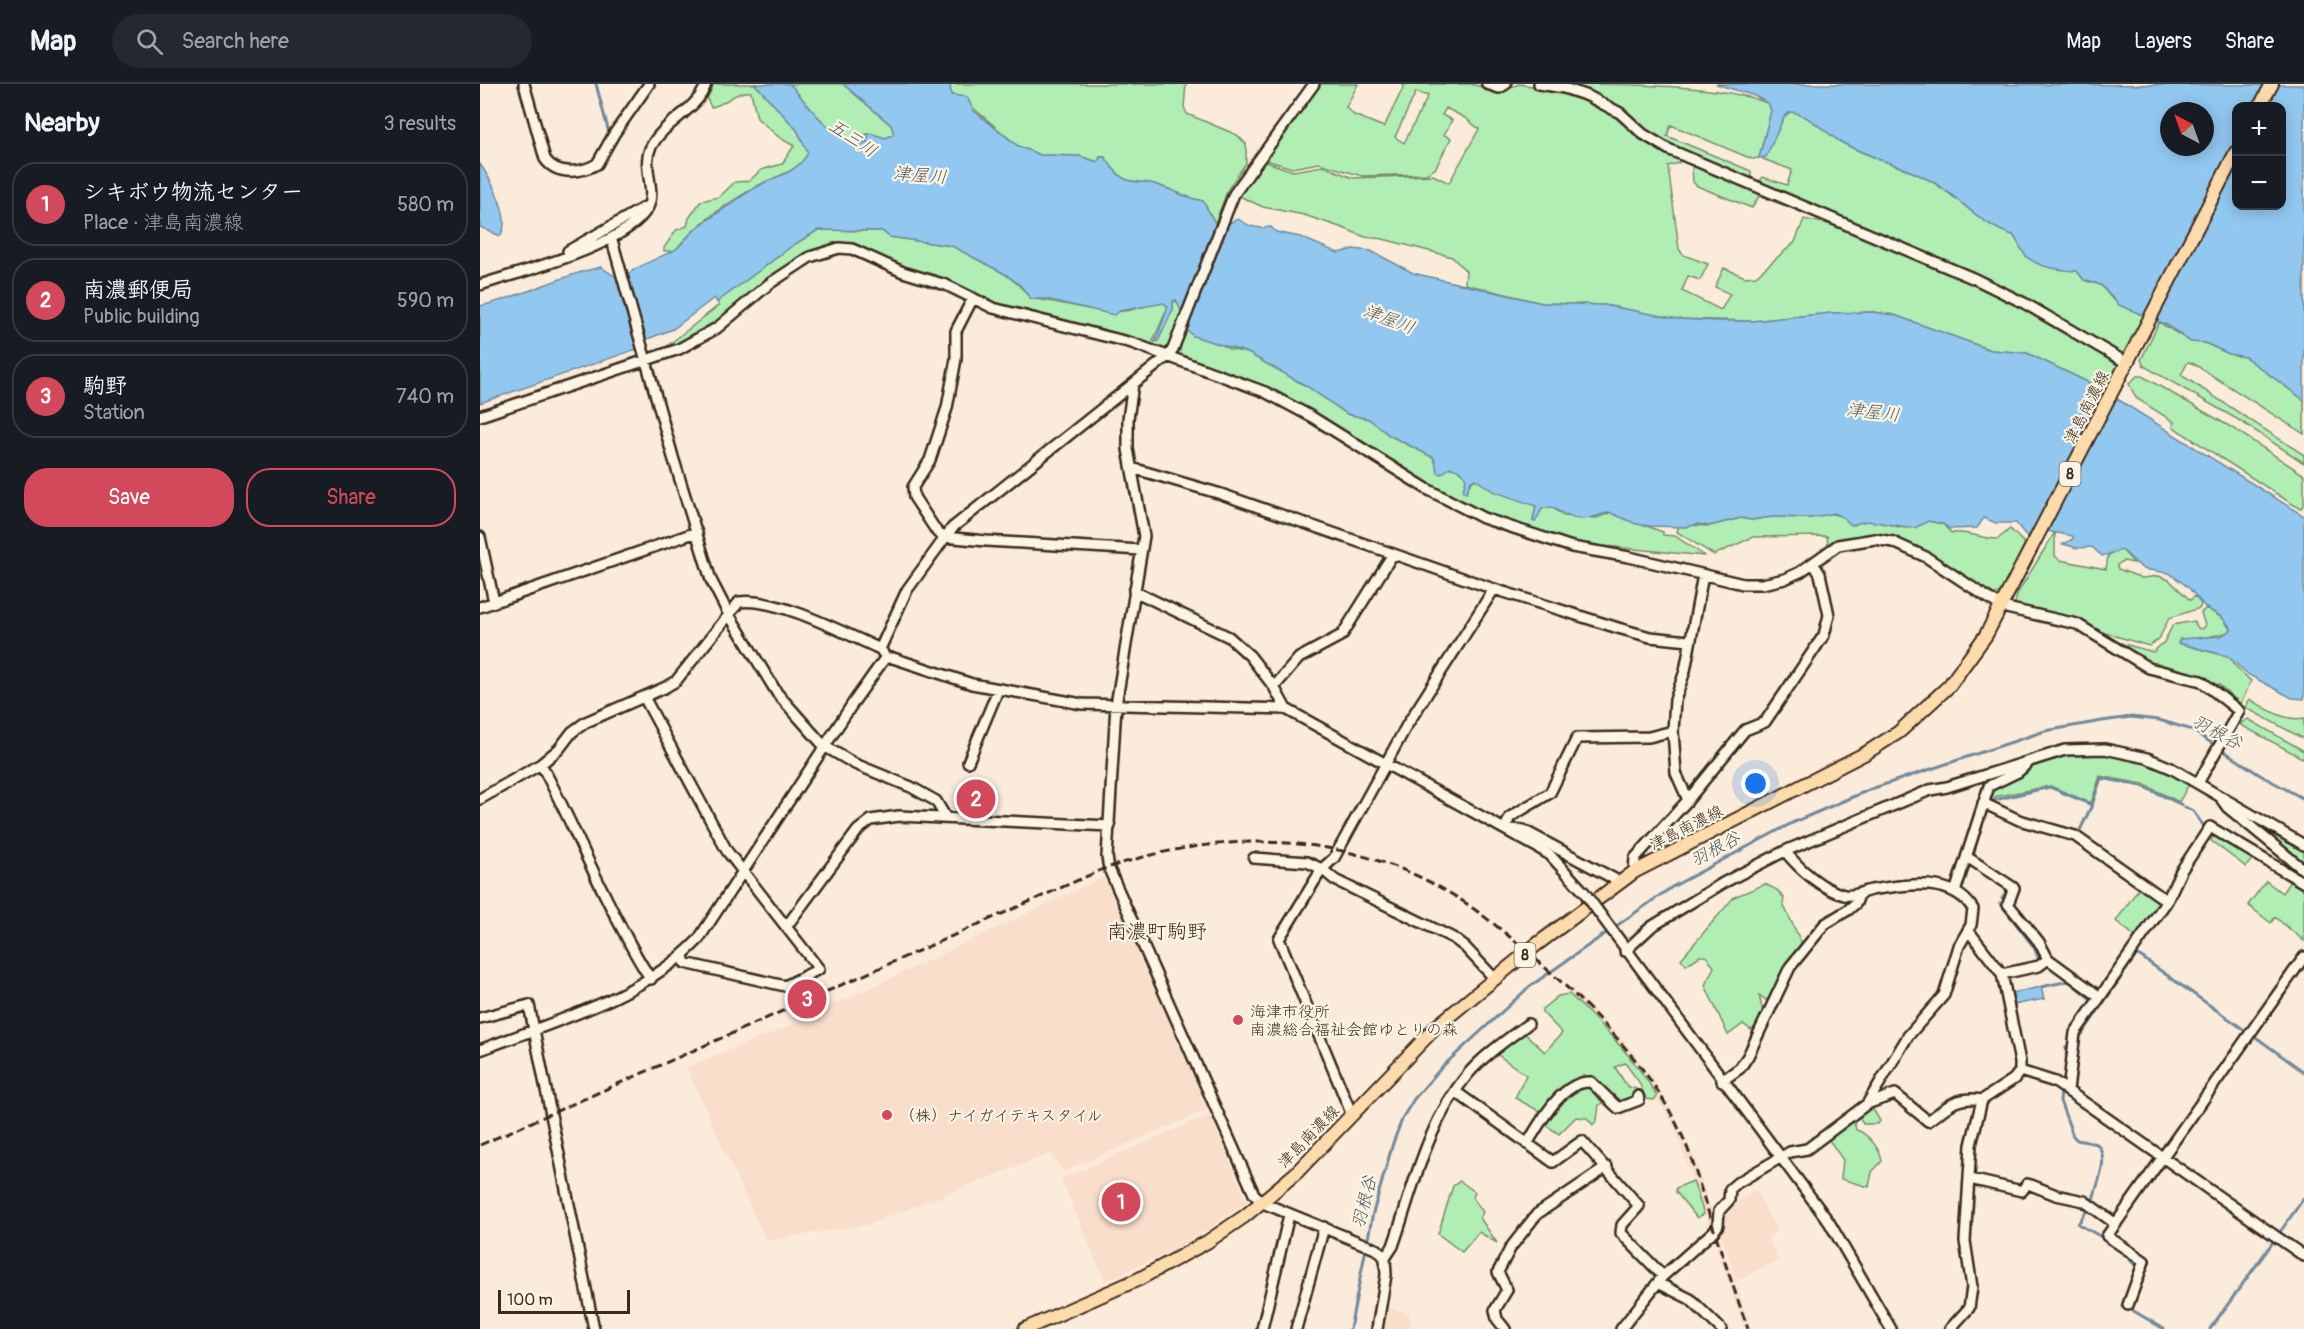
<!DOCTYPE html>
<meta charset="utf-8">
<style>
:root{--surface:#171b24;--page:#242831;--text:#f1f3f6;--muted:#9ea1a6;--line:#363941;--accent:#d1495b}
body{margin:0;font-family:Pangolin,"Klee One",sans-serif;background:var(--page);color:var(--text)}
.controls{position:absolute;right:18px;top:18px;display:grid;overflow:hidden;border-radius:12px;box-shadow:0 3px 15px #0003}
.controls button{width:54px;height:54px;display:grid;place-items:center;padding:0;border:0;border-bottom:2px solid var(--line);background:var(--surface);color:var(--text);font:30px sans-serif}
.compass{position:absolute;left:1680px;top:18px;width:54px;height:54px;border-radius:50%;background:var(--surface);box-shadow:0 3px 15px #0003;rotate:319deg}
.scale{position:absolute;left:18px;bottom:15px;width:132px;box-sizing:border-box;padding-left:6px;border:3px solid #3b2a1e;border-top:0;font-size:16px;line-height:21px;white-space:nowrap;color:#3b2a1e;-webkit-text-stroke:4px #fcf5e5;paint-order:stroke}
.you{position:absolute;left:1276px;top:700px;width:21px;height:21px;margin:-15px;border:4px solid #fff;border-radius:50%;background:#1a73e8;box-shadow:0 0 0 9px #1a73e833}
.badge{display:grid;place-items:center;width:39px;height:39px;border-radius:50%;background:var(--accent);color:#fff;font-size:20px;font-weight:700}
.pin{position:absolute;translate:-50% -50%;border:3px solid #fff;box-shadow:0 2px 6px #0006}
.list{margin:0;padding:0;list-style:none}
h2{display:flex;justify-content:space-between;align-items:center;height:78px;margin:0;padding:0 24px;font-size:26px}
h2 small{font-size:20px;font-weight:400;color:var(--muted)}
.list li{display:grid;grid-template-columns:39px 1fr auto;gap:18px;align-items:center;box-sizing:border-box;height:84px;margin:0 12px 12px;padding:0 12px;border:2px solid var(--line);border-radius:24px}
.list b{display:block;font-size:22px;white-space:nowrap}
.list p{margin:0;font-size:20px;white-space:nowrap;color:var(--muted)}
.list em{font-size:20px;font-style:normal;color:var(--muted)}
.actions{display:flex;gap:12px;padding:18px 24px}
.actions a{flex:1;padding:14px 0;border:2px solid var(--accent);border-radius:24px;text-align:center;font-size:21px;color:var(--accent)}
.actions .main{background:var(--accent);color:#fff}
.icon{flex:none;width:33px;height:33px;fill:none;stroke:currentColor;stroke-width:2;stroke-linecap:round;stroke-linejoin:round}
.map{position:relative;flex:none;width:1824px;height:1245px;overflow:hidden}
header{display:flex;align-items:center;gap:36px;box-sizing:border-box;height:84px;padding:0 30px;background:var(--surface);border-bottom:2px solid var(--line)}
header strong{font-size:28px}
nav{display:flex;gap:33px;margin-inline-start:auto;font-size:21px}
.search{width:420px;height:54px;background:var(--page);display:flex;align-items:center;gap:15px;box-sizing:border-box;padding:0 21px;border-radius:33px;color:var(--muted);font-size:22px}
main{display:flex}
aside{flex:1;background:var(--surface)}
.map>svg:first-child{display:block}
</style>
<header>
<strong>Map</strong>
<div class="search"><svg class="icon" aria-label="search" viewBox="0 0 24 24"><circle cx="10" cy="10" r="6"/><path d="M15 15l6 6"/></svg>Search here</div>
<nav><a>Map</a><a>Layers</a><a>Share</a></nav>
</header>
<main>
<aside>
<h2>Nearby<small>3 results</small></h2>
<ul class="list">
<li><span class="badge">1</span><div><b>シキボウ物流センター</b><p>Place · 津島南濃線</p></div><em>580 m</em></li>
<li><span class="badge">2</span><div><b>南濃郵便局</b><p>Public building</p></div><em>590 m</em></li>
<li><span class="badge">3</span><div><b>駒野</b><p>Station</p></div><em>740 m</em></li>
</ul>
<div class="actions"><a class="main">Save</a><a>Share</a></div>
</aside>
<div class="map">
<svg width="1824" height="1245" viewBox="0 0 1824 1245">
<rect width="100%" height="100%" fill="#fbebda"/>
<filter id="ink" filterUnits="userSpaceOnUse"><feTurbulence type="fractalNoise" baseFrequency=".0167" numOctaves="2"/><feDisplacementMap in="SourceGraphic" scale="12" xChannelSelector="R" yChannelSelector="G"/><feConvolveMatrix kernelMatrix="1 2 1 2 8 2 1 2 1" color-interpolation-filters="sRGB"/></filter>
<g filter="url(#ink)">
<path fill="#fadecc" d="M624 793 729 1025 584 1087 569 1070 390 1140 286 1157 206 983 312 941Z
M1093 906 1145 958 1177 1001 1213 1072 1236 1140 1231 1146 1192 1038 1155 981 1116 935 1089 910Z
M730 1030 767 1118 703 1162 625 1197 581 1095Z
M1275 1106 1297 1147 1288 1153 1298 1176 1257 1197 1239 1145 1241 1128Z
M1237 1147 1267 1234 1271 1245H1265L1261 1236 1233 1152Z
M906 1223 929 1230 930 1245H902Z"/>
<path fill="#b0eeb4" stroke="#768c69" stroke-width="1.5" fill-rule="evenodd" d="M234 0H275L317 46 328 69C317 89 298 91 279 101 250 118 216 139 195 167H184V164L196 146 207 142 209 134 221 117 239 113 255 98 269 97 281 86 302 80 314 62 300 54 277 34 271 8C255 6 246 21 231 23L227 15Z
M310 0H363L411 41 414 50 406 54 386 50 387 58C360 68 325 18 310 0Z
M470 0H706L704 23 707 30 757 51 766 60V79L748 105 735 139 723 117C704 114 689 103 670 99 659 97 654 100 643 94 636 89 630 81 624 73H620L618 78 599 72 560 71 538 62 479 12 471 11Z
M837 0H878L866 23 874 31 904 43 924 2 922 0H990L1021 7 1039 0 1083 7 1139 32 1159 54 1200 75 1199 79 1188 82 1199 165 1203 171 1228 180 1220 196 1208 192 1202 207 1241 226 1250 210 1235 203 1244 184 1265 193 1276 192 1315 158 1324 135 1363 143 1495 198 1544 223 1638 279 1640 284 1633 302 1618 303 1547 269 1511 266 1414 231 1393 228 1352 229 1272 237 1197 235 1124 221 1062 219 985 200 986 187 972 173 903 155 885 153 863 144 824 131 783 123 757 111 783 77 813 87 843 82 873 94 953 91 969 99 999 45 985 34 966 24 962 31 972 36 964 51 971 54 955 85 946 90 882 92 839 79 812 84 786 76 784 73ZM936 8 948 12 924 59 915 53Z
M1081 0C1135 0 1246 0 1289 20L1291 27 1279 74 1272 75 1191 41 1187 52 1271 87V96L1187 60Z
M1310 27C1328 30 1345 48 1361 58 1391 75 1423 81 1453 98 1481 115 1502 142 1533 151 1538 157 1541 166 1546 172 1559 184 1580 186 1597 187L1604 196 1621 201 1632 215 1669 235 1649 269 1639 270 1543 215 1278 99 1283 93 1307 101 1312 86 1283 75 1304 33Z
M1216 81 1337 131 1335 133 1279 112 1272 124 1217 102 1213 98 1212 84Z
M338 146 402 147 410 153 472 162 525 190 540 202 551 215C580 216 614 231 644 227 656 226 671 218 684 219L688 223 673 257H678L693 225V217L698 218 704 232 691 264 680 267 516 221 472 199 424 184 385 165 364 161 349 163 237 240 201 261 182 266 239 221 237 218 312 162Z
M1679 238 1711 258 1725 259 1749 270 1765 273 1824 316V350L1714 280 1708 278 1701 291 1824 371V379L1762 338 1664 282 1661 276Z
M707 240 749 265 768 269 828 303 867 330 889 335 909 351 954 374 958 385C968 383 983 382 986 395L983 407 995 395 1056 422 1053 437 1055 438 1062 424 1072 423 1083 432 1117 434 1132 428C1150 434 1165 442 1183 448V451L1195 452 1225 472 1095 459 1004 428 950 401 836 331 788 305 743 286 693 269 695 265 700 267 701 262 698 261Z
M1657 292H1662L1756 346 1824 391V420L1821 424 1814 421 1693 343 1694 338 1656 314 1649 300Z
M1348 429 1361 432 1374 441C1389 431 1410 442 1425 444 1435 445 1440 440 1448 437L1463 440 1471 449C1489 447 1501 455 1518 455L1530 445 1546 461 1521 508 1513 511C1463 478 1411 432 1348 460L1347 452 1273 453 1234 471 1197 448 1199 441 1229 442 1261 434 1271 436 1292 433 1331 434Z
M1575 448V472L1580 476 1626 485 1628 472 1636 466H1642L1654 479 1643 477 1637 481 1638 485 1662 494 1679 492 1689 496 1710 516 1715 512 1721 520 1720 524 1689 534 1679 555 1669 562 1612 545 1598 535 1535 520 1537 510Z
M1726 524 1744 535 1751 548 1698 559 1752 574 1755 577 1753 580 1771 597 1761 620 1739 601 1669 580 1635 559 1637 558 1673 568 1684 558 1693 541 1714 537 1718 544 1722 545 1725 541 1721 529Z
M1769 615C1786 624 1804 638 1824 634V655L1766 624Z
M1768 635 1824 667V675L1759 640Z
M1604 669C1643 670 1675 680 1709 700L1699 718 1663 700 1620 692 1611 719 1570 702 1508 714 1513 702 1544 688 1557 678Z
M1753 726 1824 767V783L1809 772 1811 767Z
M1735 752 1772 775 1766 783 1730 756Z
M1786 797 1802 809 1810 797 1824 805V857L1795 833 1791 839 1768 821Z
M1285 800 1297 806 1304 814 1303 820 1323 862 1302 889 1289 914 1286 916 1279 911 1283 928 1274 944 1271 946 1263 940 1248 951 1225 901 1234 883 1226 872H1220L1206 881 1201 875 1254 813Z
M1661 801 1683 818 1657 854 1636 837Z
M1089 910C1122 941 1154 973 1177 1012L1174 1016 1166 1015 1159 998 1145 979 1135 983 1147 1002 1156 1005 1153 1015 1139 1018 1113 995 1059 1027 1035 1014 1046 991 1015 969 1042 947 1065 968 1082 949 1062 928V925L1078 912Z
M1105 1001H1109L1126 1017 1119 1021 1117 1036 1113 1041 1107 1034 1096 1033 1079 1050 1063 1039 1082 1014Z
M1391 1022 1400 1037 1398 1040H1383L1378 1030Z
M1369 1037 1374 1038 1376 1046C1388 1049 1400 1065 1402 1077L1392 1088 1389 1103 1361 1095 1363 1076 1347 1053Z
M980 1097 995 1108 993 1114 1003 1128 1000 1134 1017 1159 999 1148 982 1168 958 1150 973 1102Z
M1213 1097 1224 1130 1217 1134 1196 1108V1104Z"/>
<path fill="#92c8f0" stroke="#6f899c" stroke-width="1.5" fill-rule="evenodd" d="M275 0H310C325 17 361 68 387 58L389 49 406 54 414 50 411 41 363 0H470L471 11 487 13 494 27 538 62 560 71 599 72 618 78 620 73H625C630 81 636 89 643 94 654 100 659 97 670 99 689 103 704 114 723 117L735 139 742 142 758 135C770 143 776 145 791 143L796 148 820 153 858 169 873 165 891 167 933 189 1062 219 1124 221 1197 235 1239 237H1272L1352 229 1393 228 1414 231 1511 266 1547 269 1618 303 1824 432V615L1812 614 1769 591 1747 572 1698 559 1700 555 1741 552 1752 545 1742 533 1726 524 1708 503 1689 489 1663 485 1642 466 1622 472 1612 463 1597 464 1583 460 1593 455V452L1562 446 1547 453 1536 439H1516L1504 434 1497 444 1470 445 1463 440 1448 437 1435 444 1387 437 1371 441 1364 434 1354 429 1332 434 1292 433 1271 436 1261 434 1229 442 1218 440 1206 443 1170 442 1156 440 1129 428C1103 438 1095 438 1071 423L1062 425 1055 438 1053 437 1056 422 1013 407 995 395 991 397 986 409 983 407 986 395 982 388 970 383 962 390 958 389 954 374 909 351 889 335 867 330 828 303 768 269 713 252 706 245 707 240 696 216 693 217V225L678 257 675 258 688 223 684 219 640 227 634 231 566 215H551L540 201 525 190 472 162 410 153 402 147 338 146 312 162 237 218 234 214 193 245 165 256 160 264 0 319V222C42 213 81 191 121 183L133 191 145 192C152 185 182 172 193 167 200 164 212 146 223 139 242 127 260 112 280 101 298 91 317 89 328 69L317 46Z
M1236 0 1824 1V316L1765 273 1749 270 1725 259 1711 258 1687 241 1639 221 1621 201 1604 196 1597 187C1580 186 1559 184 1546 172 1541 166 1538 157 1533 151 1502 142 1481 115 1453 98 1423 81 1391 75 1361 58 1345 49 1328 29 1310 28L1304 33 1286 73 1279 74 1291 27 1289 20 1275 12ZM1756 22H1802V122H1756ZM1689 27H1725V63H1689Z
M0 80C11 96 33 135 20 152L0 143Z
M1561 903 1564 915 1533 921 1531 909Z"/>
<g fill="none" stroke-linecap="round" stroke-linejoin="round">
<path stroke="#6f899c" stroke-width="3" d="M116 0 129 49
M1510 717 1570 703 1612 721 1621 694 1662 702 1702 721
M1705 723 1713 727 1725 744
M1600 746 1612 721
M1494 770 1499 745
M1492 780 1493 783 1528 805 1522 814
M1520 819 1554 863 1559 876
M1561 903 1589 897 1612 916
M1777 954 1824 988
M1598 956 1657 870 1766 947
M1586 963 1587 982
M1581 1009 1580 1017 1593 1052 1597 1056 1617 1060C1630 1074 1617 1099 1613 1116
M1609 1123 1598 1140 1627 1156
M1800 1148 1824 1114
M1652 1172 1650 1176 1658 1184
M1647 1223 1684 1245
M870 1245 893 1129 913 1059 923 1033 934 1015 962 983 1049 903 1192 803 1312 739 1391 705 1565 647 1622 637 1651 633 1679 636 1712 646 1780 691 1824 715
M1730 1245 1793 1158"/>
<defs>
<path id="minor" d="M44 0 65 75C77 92 101 89 117 80L134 50 169 0
M1007 0 1019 4 1026 0
M1059 0 1084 4 1108 12 1140 29 1163 50 1188 65 1495 195 1544 219 1647 279
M132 156 193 373 231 496 248 529 297 609 344 662 375 680 431 703 456 717 466 734
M88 167 165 123
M0 201C41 187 148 162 168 123 177 104 160 81 172 61 185 37 218 26 226 0
M493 214 476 247V275L467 324 450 376 433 403 434 413 457 448 464 453 506 457 661 466
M653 300 648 335V365L664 452 636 621 627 773 629 785 774 1110 783 1119 898 1166 905 1174 906 1191 897 1245
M0 332 199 265 237 244 289 200 330 173 359 164 372 165 423 188 466 201 513 224 652 259 785 308 832 333 947 405 1003 434 1092 463 1149 473 1263 500H1282L1305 495 1320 488 1358 461 1395 455 1413 458 1446 473 1522 523 1597 540 1669 584 1721 597 1759 627 1718 699
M652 384 741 410 1014 505 1138 544 1170 553 1209 557
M0 453 14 518
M654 507 749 553 770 572 794 603 806 625
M0 523 217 448
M400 565 427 506 472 444 688 272 693 265 754 110 834 0
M794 603 819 574 862 551 913 470
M164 613 247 767 339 885 305 902 205 879 203 872
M488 678 518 606
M61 680C89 732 111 786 139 839 149 858 158 877 171 895
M0 715 61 680 79 665 92 648 106 638 184 604 196 597 259 518C297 513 364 549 400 565L403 569
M1208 716 1265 646 1285 638 1344 551 1349 531 1340 490 1333 479
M1742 716 1747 723 1824 786
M1503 719 1539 736 1595 752 1687 817
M1025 744 1030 733 1070 709 1097 654 1169 653 1193 647
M1029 745 1043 746 1140 798
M1305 767C1319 785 1342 805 1364 811 1374 813 1381 808 1391 806 1423 801 1472 791 1493 825L1491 841 1479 862 1464 911 1428 952 1387 1020
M1487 773 1534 804 1528 820 1559 858 1568 875 1620 913
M774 774 827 778 842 785 854 774 927 641 1014 505
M1154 788 1155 774 1208 716 1196 689 1193 647 1195 616 1205 587 1223 491
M1475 808 1509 702 1538 688 1549 678
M1117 826 1349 1138 1411 1245
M306 843 378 746 391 736 419 732 630 742
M1145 867 1171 843 1243 799 1305 767 1450 706 1467 703 1585 666 1625 665 1667 674 1691 684 1824 761
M1522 890 1559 882 1568 875
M0 934 49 921 114 1245
M0 966C72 938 164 913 218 856L375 616 405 574H413L492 600 602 620 806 625 1055 762 1070 771 1104 808
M1540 987 1575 998 1824 1172
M1242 997 1260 984 1268 972 1310 883 1345 840 1368 826 1376 819 1379 811
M1588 1006 1595 949 1687 817 1701 787 1730 743 1824 799
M976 1008 1073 1078 1102 1057 1159 1122 1142 1141 1141 1149 1183 1192
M872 1031 799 855 842 785 855 796 973 854 985 863 1015 895
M1047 1060C1060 1039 1082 996 1111 998L1138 1024 1159 1016 1158 1012
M1490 1095 1542 1107 1547 1100 1551 1101 1576 1111 1604 1117 1636 1140
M905 1174 913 1162C933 1104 947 1039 988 990 1004 971 1028 955 1048 940
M1178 1199 1210 1215 1241 1245
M1648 1221 1664 1177 1627 1152 1824 873
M782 1245 809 1131
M816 1245 844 1143
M1025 1245 1017 1235 1015 1226 1027 1206 1018 1188 1031 1163 1057 1130 1127 1083
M1141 1245 1183 1192 1234 1147 1238 1141 1239 1127 1249 1116 1250 1105 1257 1099 1310 1068 1327 1065 1387 1020 1415 1010 1448 1037C1468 1023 1476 1011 1502 1016L1534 995 1540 987V978L1522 890 1488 846
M1470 1245 1489 1224 1492 1203 1485 1157 1491 1061 1502 1016"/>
<path id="major" d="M1780 22 1792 0
M545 1245 659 1195 727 1158 765 1132 816 1089 957 942 1056 861 1154 788 1386 669 1419 648 1469 602 1506 551 1756 68"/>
</defs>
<use href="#minor" stroke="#3b2a1e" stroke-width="14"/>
<use href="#major" stroke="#3b2a1e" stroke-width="16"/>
<use href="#minor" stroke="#fcf5e5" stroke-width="9"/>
<use href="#major" stroke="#fedbac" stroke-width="12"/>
<path stroke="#3b2a1e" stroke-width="3" stroke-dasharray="9 4.5" stroke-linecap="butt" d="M0 1061 621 786C743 743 877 746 987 820 1020 843 1049 869 1078 895 1125 939 1170 985 1198 1043 1211 1068 1218 1097 1227 1124 1240 1165 1254 1205 1268 1245"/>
<defs>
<path id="minor-bridge" d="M1104 808 1117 826"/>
</defs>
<use href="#minor-bridge" stroke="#3b2a1e" stroke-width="14" stroke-linecap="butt"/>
<use href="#minor-bridge" stroke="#fcf5e5" stroke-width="9"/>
</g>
</g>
<g fill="#d1495b" stroke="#fcf5e5" stroke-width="2">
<circle cx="758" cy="936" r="6"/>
<circle cx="407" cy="1031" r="6"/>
</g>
<g text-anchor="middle" stroke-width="4.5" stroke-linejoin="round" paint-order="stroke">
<g fill="#fcf5e5" stroke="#75675a" stroke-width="1.5">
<rect x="1579.5" y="378" width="21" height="24" rx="4.5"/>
<rect x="1034.5" y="859" width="21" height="24" rx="4.5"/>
</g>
<g font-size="15" font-weight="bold" fill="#3b2a1e">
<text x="1590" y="395">8</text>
<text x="1045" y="876">8</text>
</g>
<g font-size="16" fill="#3b2a1e" stroke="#fcf5e5">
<text transform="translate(1606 323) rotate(-63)" y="6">津島南濃線</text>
<text transform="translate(1206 743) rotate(-27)" y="6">津島南濃線</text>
<text transform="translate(828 1052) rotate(-46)" y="6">津島南濃線</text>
</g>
<g font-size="16" fill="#3b2a1e" stroke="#fcf5e5" text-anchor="start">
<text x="770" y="933">海津市役所<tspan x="770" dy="18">南濃総合福祉会館ゆとりの森</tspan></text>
<text x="419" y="1037">（株）ナイガイテキスタイル</text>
</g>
<g font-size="18" font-style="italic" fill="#55595d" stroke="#fcf5e5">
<text transform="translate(373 54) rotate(34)" y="6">五三川</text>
<text transform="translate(440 91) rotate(5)" y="6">津屋川</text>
<text transform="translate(909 235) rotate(21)" y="6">津屋川</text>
<text transform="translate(1393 328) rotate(7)" y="6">津屋川</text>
<text transform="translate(1737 648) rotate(28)" y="6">羽根谷</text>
<text transform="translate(1235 765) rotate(-28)" y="6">羽根谷</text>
<text transform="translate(884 1118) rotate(-76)" y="6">羽根谷</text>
</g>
<g font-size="20" fill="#3b2a1e" stroke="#fcf5e5">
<text x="677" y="854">南濃町駒野</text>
</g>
</g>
</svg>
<div class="controls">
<button>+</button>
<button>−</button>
</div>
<svg class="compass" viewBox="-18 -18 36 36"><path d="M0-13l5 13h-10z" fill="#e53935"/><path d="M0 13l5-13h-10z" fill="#9ea1a6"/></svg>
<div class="scale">100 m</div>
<div class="you"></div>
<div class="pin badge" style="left:641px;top:1118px">1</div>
<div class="pin badge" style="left:496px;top:715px">2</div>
<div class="pin badge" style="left:327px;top:915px">3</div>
</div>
</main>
